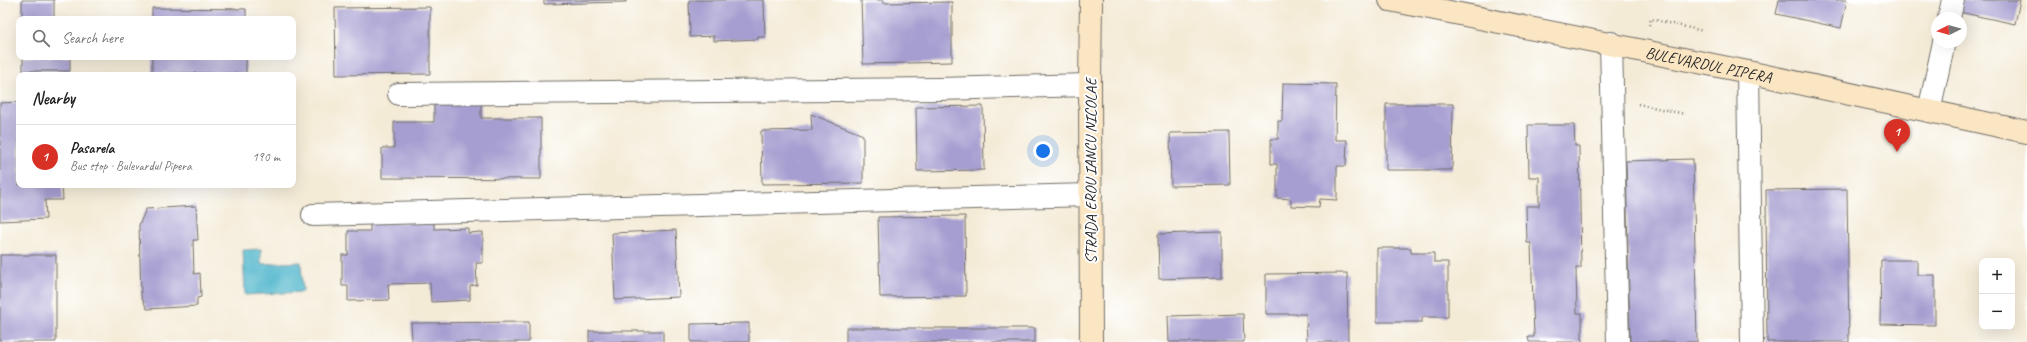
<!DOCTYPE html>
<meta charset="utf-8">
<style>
:root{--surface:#fff;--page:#f2f2f2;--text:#222;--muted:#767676;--line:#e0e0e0;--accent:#d93025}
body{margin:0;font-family:Caveat,sans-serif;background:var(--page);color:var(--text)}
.controls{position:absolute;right:12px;bottom:12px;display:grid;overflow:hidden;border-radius:8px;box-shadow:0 4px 16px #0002}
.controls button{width:36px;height:36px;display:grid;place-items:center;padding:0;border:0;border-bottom:1px solid var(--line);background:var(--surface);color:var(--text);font:20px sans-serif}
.compass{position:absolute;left:1931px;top:12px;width:36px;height:36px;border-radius:50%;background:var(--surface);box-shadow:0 4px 16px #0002;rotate:265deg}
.you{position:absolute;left:1043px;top:151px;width:14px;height:14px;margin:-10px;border:3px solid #fff;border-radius:50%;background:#1a73e8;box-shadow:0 0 0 6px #1a73e833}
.badge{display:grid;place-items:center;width:26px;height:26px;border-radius:50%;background:var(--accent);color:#fff;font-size:13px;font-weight:700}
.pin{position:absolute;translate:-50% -33px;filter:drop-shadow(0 1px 2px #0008)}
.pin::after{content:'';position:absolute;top:21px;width:14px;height:12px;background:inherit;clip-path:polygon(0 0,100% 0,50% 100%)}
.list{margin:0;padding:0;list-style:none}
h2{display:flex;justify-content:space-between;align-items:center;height:52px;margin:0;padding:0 16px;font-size:17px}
h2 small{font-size:13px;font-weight:400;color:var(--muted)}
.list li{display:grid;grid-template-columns:26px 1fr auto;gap:12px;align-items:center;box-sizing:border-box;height:64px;padding:0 16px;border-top:1px solid var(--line)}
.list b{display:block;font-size:15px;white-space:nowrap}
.list p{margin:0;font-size:13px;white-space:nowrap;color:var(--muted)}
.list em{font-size:13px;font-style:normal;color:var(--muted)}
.icon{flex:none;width:22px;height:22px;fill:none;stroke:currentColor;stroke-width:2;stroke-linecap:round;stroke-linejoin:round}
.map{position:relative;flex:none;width:2027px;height:342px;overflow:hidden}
.search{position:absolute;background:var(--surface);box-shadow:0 4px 16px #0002;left:16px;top:16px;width:280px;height:44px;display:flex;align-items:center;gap:10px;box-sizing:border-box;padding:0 14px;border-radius:8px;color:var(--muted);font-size:15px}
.panel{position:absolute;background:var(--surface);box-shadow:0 4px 16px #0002;left:16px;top:72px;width:280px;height:116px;border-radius:8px}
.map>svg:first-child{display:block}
</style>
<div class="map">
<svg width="2027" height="342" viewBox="0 0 2027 342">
<rect width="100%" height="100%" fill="#fff"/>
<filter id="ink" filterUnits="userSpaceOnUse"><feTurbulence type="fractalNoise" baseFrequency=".025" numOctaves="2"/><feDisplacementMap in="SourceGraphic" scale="8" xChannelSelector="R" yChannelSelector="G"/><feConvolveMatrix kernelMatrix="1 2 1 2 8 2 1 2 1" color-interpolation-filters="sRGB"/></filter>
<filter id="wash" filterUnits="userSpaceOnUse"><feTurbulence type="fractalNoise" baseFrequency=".012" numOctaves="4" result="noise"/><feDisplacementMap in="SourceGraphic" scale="16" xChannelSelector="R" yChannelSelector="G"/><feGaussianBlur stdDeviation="0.9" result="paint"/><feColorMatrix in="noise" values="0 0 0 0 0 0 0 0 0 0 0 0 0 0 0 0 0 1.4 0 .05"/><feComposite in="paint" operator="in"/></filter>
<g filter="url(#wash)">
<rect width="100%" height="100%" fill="#f4ebd7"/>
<path fill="#4db5cb" stroke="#3c707b" d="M261 249V264L301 262 303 292 245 295 243 250Z"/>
<g id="blocks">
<path fill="#a69ed0" d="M22 0H54V19H22Z
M544 0H626V2L544 4Z
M689 0H764L765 37H758V39L714 41V36L690 37Z
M861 0H883V3L952 2V62L863 64Z
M1779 0H1847L1841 28 1776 14Z
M1962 0H2020L2015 24 1959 12Z
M430 7V74L336 75 335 8Z
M152 8 246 9V19H152Z
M23 57H70V71H23Z
M152 57H246V73H152Z
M1283 83 1336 84 1335 140H1347L1346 166H1337V200L1320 199 1319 207 1291 206V199L1277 198V164H1271V139H1278V121H1282Z
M434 101H481V118H541V179L382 178V148H394V122H434Z
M19 102V185H62L63 200H45L46 219 0 221V103Z
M1386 104H1453L1452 170H1386Z
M983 106 984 170 917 171 916 107Z
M811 114 863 135V183L762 184 761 131 812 130Z
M1528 125H1574L1575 146H1579L1581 268H1576L1577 313H1582V342H1529L1528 337H1534L1531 243H1527L1526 206H1539V177H1529Z
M1229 132 1230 185 1171 186 1170 133Z
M1693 159 1697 342H1630L1626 161Z
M1847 189 1849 342H1767L1766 190Z
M196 206 198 240H193L194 274 200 273 201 297 197 298V306L147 309 141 296 139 225 146 209Z
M965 216 966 296 880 297 878 217Z
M434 222V229L468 228V233L483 232V263H476L477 285 470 286V300L431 302 430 283 388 284 389 300 348 301V286H342V255H348V231H370V223Z
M676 230 679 297 615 300 612 233Z
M1222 232V277L1159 279 1158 234Z
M1377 248H1411V253H1434V262H1448V317H1422V322H1377Z
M0 255H56V342H0Z
M1881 260H1917V275H1935V325L1880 324Z
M1347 273 1348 342H1307L1306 314H1266V274Z
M1243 314 1244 342H1169L1168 316Z
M529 322V342H412L411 323Z
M749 323V342H691V324Z
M846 328H1035V342H846Z
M589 331H663V342H589Z"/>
</g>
</g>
<g filter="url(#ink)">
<use href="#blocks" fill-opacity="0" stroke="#716e67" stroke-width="1"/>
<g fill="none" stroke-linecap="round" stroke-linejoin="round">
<defs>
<path id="street" d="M1949 18 1953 0
M1611 43 1618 342
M1748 72 1752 342
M399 94 939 89 1090 85
M1929 111 1944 42
M313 215 1091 195"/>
<g id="secondary">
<path id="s1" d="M1390 0 1748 72 2027 132"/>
<path d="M1091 342 1090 85 1091 0"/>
</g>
</defs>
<use href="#street" stroke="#716e67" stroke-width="24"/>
<use href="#secondary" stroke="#716e67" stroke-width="24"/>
<path stroke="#716e67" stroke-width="2.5" stroke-dasharray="1 3" stroke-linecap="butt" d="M1649 25 1651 19 1703 31
M1638 104 1685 114"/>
<use href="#street" stroke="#fff" stroke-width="22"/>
<use href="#secondary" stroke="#fbe6c4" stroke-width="22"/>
</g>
</g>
<g text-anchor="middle" stroke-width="4" stroke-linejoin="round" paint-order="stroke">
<g font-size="16" fill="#2b2b2b" stroke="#fff">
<text dy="6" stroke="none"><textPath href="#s1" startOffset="325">BULEVARDUL PIPERA</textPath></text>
<text transform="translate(1090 171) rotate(-90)" y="6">STRADA EROU IANCU NICOLAE</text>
</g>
</g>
</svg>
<div class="controls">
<button>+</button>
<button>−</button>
</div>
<svg class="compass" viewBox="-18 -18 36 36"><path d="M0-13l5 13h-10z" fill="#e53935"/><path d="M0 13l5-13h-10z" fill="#767676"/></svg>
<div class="you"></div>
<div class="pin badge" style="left:1897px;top:152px">1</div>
<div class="search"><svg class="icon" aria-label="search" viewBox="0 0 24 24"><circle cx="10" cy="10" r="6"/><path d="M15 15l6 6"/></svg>Search here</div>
<section class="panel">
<h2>Nearby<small></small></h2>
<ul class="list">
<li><span class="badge">1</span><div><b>Pasarela</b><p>Bus stop · Bulevardul Pipera</p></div><em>190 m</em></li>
</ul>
</section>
</div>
